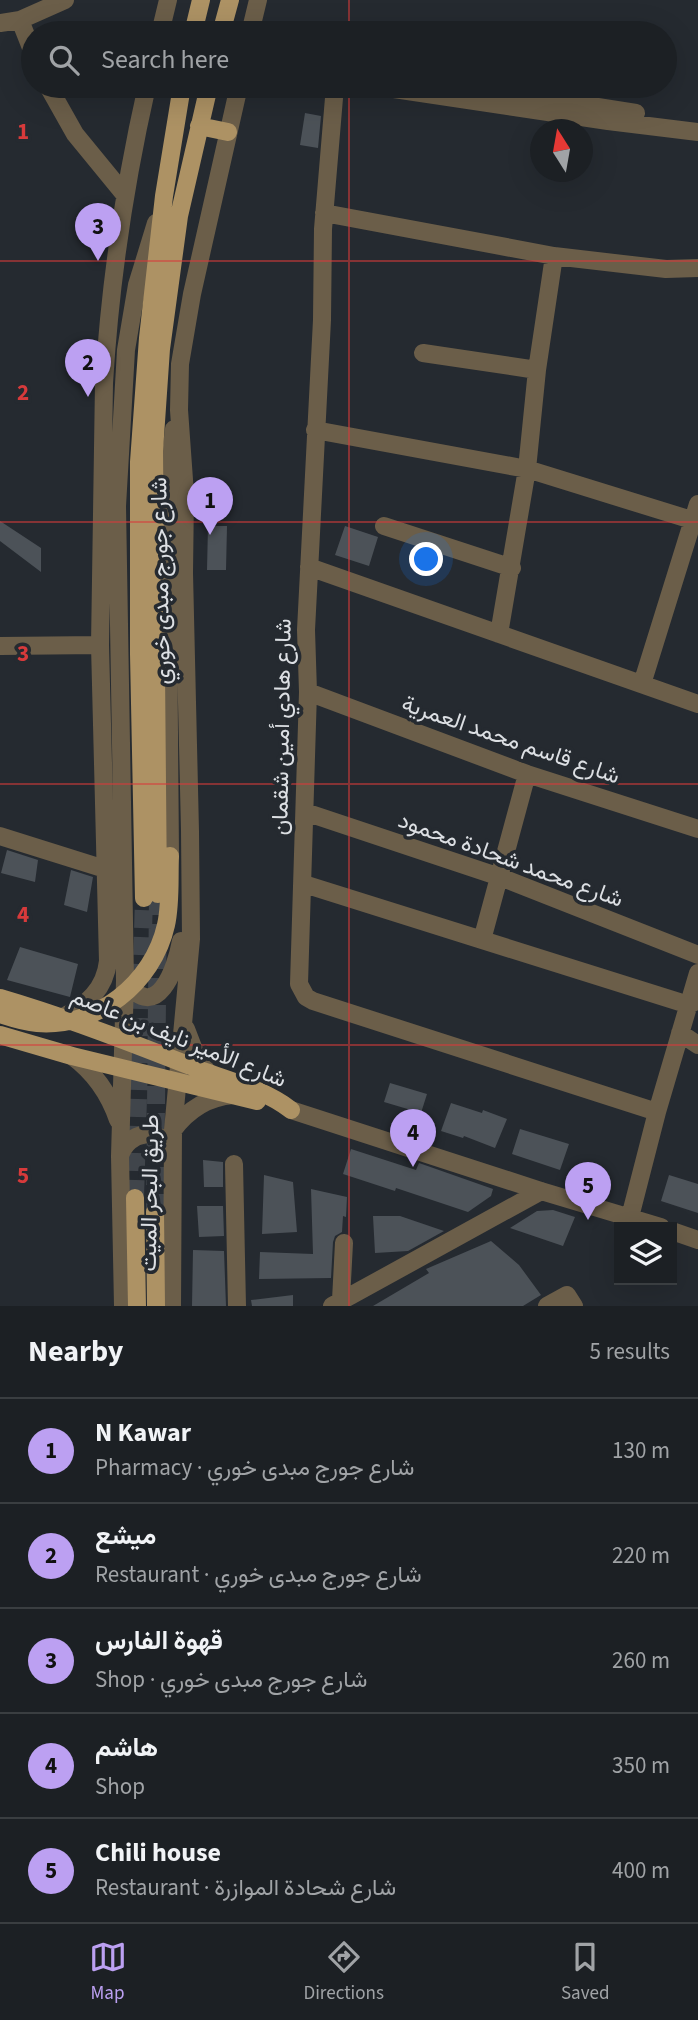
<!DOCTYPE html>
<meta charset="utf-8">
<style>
:root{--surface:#1c2024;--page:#292d31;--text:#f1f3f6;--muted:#a0a3a6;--line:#3a3e41;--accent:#bca0f2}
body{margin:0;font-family:"Source Sans 3",Vazirmatn,sans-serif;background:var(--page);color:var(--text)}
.controls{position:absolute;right:21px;bottom:21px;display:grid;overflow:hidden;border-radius:0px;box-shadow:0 7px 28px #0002}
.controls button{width:63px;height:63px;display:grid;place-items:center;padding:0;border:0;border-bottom:2px solid var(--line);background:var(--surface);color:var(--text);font:35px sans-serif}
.compass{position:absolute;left:530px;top:119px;width:63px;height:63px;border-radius:50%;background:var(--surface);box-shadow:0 7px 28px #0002;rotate:349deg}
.you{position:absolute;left:427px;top:560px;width:24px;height:24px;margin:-18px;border:5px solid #fff;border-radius:50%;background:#1a73e8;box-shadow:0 0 0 10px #1a73e833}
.badge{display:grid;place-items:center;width:46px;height:46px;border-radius:50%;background:var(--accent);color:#111;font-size:23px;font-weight:700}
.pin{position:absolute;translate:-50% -58px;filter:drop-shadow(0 2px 4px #0008)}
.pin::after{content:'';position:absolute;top:37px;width:24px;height:21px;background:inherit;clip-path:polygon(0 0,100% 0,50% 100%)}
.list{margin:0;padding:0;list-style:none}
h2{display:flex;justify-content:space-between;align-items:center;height:91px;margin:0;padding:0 28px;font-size:30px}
h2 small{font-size:23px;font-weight:400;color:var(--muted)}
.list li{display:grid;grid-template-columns:46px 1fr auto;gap:21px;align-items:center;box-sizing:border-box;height:105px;padding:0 28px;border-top:2px solid var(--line)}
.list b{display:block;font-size:26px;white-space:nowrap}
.list p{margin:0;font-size:23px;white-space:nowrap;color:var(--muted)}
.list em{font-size:23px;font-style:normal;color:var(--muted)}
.icon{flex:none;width:38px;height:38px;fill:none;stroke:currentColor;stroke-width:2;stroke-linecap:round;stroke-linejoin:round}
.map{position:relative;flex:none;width:698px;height:1306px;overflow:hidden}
.search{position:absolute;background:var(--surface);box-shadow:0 7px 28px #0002;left:21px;right:21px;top:21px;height:77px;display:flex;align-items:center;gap:18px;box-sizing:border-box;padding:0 24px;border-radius:38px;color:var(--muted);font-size:26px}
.sheet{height:616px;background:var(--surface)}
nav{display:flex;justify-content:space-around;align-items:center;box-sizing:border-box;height:98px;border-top:2px solid var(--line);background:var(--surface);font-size:19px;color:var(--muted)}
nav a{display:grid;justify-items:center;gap:4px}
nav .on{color:var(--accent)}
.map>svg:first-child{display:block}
</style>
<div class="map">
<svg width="698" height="1306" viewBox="0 0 698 1306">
<rect width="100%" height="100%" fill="#252a30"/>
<path fill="#4c5258" d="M305 113 321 116 318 148 300 145Z
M0 521 41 548V572L0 541Z
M208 526H227L226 570H207Z
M345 526 378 537 369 566 335 555Z
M7 850 38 860 35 882 1 873Z
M71 870 93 877 87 912 64 905Z
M20 947 78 964 70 997 7 980Z
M390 1083 427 1094 421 1113 384 1102Z
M451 1103 482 1113 483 1110 507 1119 495 1148 464 1136 463 1138 441 1131Z
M520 1129 569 1144 560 1170 512 1154Z
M351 1149 416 1170 419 1163 493 1189 491 1196 468 1212 396 1188 395 1191 343 1174Z
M203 1160 223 1162V1187H204Z
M264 1175 293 1182 297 1232 262 1234Z
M669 1175 698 1184V1213L661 1201Z
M311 1189 347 1197 346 1217 343 1216 342 1232 335 1236 333 1242 331 1278 259 1279 260 1252 313 1254Z
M197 1206H223L224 1236 199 1237Z
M553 1210 575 1217 563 1246 510 1228 537 1211Z
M373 1216H400L444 1231 408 1251 375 1253Z
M491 1241 519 1265 541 1295 523 1306H373L429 1273 426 1269Z
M193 1250 224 1251 226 1306H192Z
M293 1295V1306H252L251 1300Z"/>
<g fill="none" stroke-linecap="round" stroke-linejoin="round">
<path stroke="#40454b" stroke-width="18" stroke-dasharray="18 9" stroke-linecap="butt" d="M135 1198 144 898
M155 1212 158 894"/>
<path stroke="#6b5e49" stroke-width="18" d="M20 20 33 53
M0 23 20 20 65 0
M160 33 168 0
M250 33 258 0
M48 86 75 134 125 195
M335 86 323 229 322 320 306 630 308 692 299 984 306 997 313 1001 657 1112
M374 86 608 121 698 132
M464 86 636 113
M324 213 554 256 666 269 698 268
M423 353 537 370
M315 430 527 469 698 522
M384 526 512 568
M309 567 698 704
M499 634 527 469 537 370 554 256
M0 646 100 645
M642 684 698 504
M308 692 527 774 698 829
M305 812 500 877 698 955
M0 836 105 869
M170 856 167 488 174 429
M304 884 689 1005 698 1000
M482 940 527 774
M125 981C157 1025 176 968 181 941
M63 1017C87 1005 105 989 108 961L100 645 104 383C110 283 125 183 147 86
M186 1029 196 1055 208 1073
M680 1033 698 1045
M72 1056C95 1073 109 1093 118 1120
M291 1110 541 1191 661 1227
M173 1130C188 1110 207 1097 233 1095
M120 1156C128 1131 159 1126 172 1150
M234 1164 237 1306
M630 1217 657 1112 698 973
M672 1231 698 1240
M341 1300 344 1243
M123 1306 120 1156 125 981 117 506 126 350 137 285 156 223
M172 1306 173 1130 191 939 190 831 184 573 185 494 179 410 180 364 192 294 239 86
M332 1306 541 1191
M547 1306 567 1295 574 1306"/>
<path stroke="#ad9264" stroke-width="18" d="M193 33 201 0
M221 33 230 0
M199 126 228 132
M158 894 154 451 161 349 179 216 209 86
M144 898 139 654V462L148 338 164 196 182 86
M0 998C68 1018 132 1043 198 1069 229 1081 264 1089 291 1110
M0 1014C12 1018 24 1022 37 1023 97 1028 153 983 166 925 171 903 169 878 170 856
M0 1035 72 1056 257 1101
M135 1198 137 1306
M155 1212 156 1306"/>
</g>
<path fill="none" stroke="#d73a3b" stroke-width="2" stroke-opacity="0.55" d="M349 0V33M349 86V1306M0 261H698M0 522H698M0 784H698M0 1045H698"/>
<g text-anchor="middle" stroke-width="7" stroke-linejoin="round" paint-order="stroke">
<g font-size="23" fill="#dcdfe3" stroke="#252a30">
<text transform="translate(160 581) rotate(-91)" y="8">شارع جورج مبدى خوري</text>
<text transform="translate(281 727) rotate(-89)" y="8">شارع هادي أمين شقمان</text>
<text transform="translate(511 739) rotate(19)" y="8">شارع قاسم محمد العمرية</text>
<text transform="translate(511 859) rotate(20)" y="8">شارع محمد شحادة محمود</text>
<text transform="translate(179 1037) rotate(22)" y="8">شارع الأمير نايف بن عاصم</text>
<text transform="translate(149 1193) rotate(-89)" y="8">طريق البحر الميت</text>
</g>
</g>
<g font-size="23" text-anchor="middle" font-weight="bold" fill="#d73a3b" stroke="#252a30" stroke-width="7" stroke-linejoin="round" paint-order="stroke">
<text x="23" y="139">1</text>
<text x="23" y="400">2</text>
<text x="23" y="661">3</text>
<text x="23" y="922">4</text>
<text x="23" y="1183">5</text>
</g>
</svg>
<div class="controls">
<button><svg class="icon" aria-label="layers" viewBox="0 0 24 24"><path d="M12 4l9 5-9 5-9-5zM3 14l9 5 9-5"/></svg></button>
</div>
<svg class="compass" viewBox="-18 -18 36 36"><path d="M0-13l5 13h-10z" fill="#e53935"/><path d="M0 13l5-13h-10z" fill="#a0a3a6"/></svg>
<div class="you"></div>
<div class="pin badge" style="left:210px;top:535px">1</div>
<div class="pin badge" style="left:88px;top:397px">2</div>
<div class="pin badge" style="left:98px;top:261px">3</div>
<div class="pin badge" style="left:413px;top:1167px">4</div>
<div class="pin badge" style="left:588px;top:1220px">5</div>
<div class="search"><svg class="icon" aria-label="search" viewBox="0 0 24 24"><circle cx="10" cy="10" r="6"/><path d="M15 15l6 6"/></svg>Search here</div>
</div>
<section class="sheet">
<h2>Nearby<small>5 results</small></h2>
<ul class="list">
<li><span class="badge">1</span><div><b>N Kawar</b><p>Pharmacy · شارع جورج مبدى خوري</p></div><em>130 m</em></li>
<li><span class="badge">2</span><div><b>ميشع</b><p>Restaurant · شارع جورج مبدى خوري</p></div><em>220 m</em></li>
<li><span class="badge">3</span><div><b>قهوة الفارس</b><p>Shop · شارع جورج مبدى خوري</p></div><em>260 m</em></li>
<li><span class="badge">4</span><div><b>هاشم</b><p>Shop</p></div><em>350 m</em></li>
<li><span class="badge">5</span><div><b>Chili house</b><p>Restaurant · شارع شحادة الموازرة</p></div><em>400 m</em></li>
</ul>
</section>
<nav>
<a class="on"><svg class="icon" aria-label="map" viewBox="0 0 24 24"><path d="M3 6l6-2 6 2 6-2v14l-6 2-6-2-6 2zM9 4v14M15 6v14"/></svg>Map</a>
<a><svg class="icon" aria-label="directions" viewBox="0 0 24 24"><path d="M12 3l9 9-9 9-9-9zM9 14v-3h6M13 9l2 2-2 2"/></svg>Directions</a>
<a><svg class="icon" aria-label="saved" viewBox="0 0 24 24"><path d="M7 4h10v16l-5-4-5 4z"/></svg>Saved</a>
</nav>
